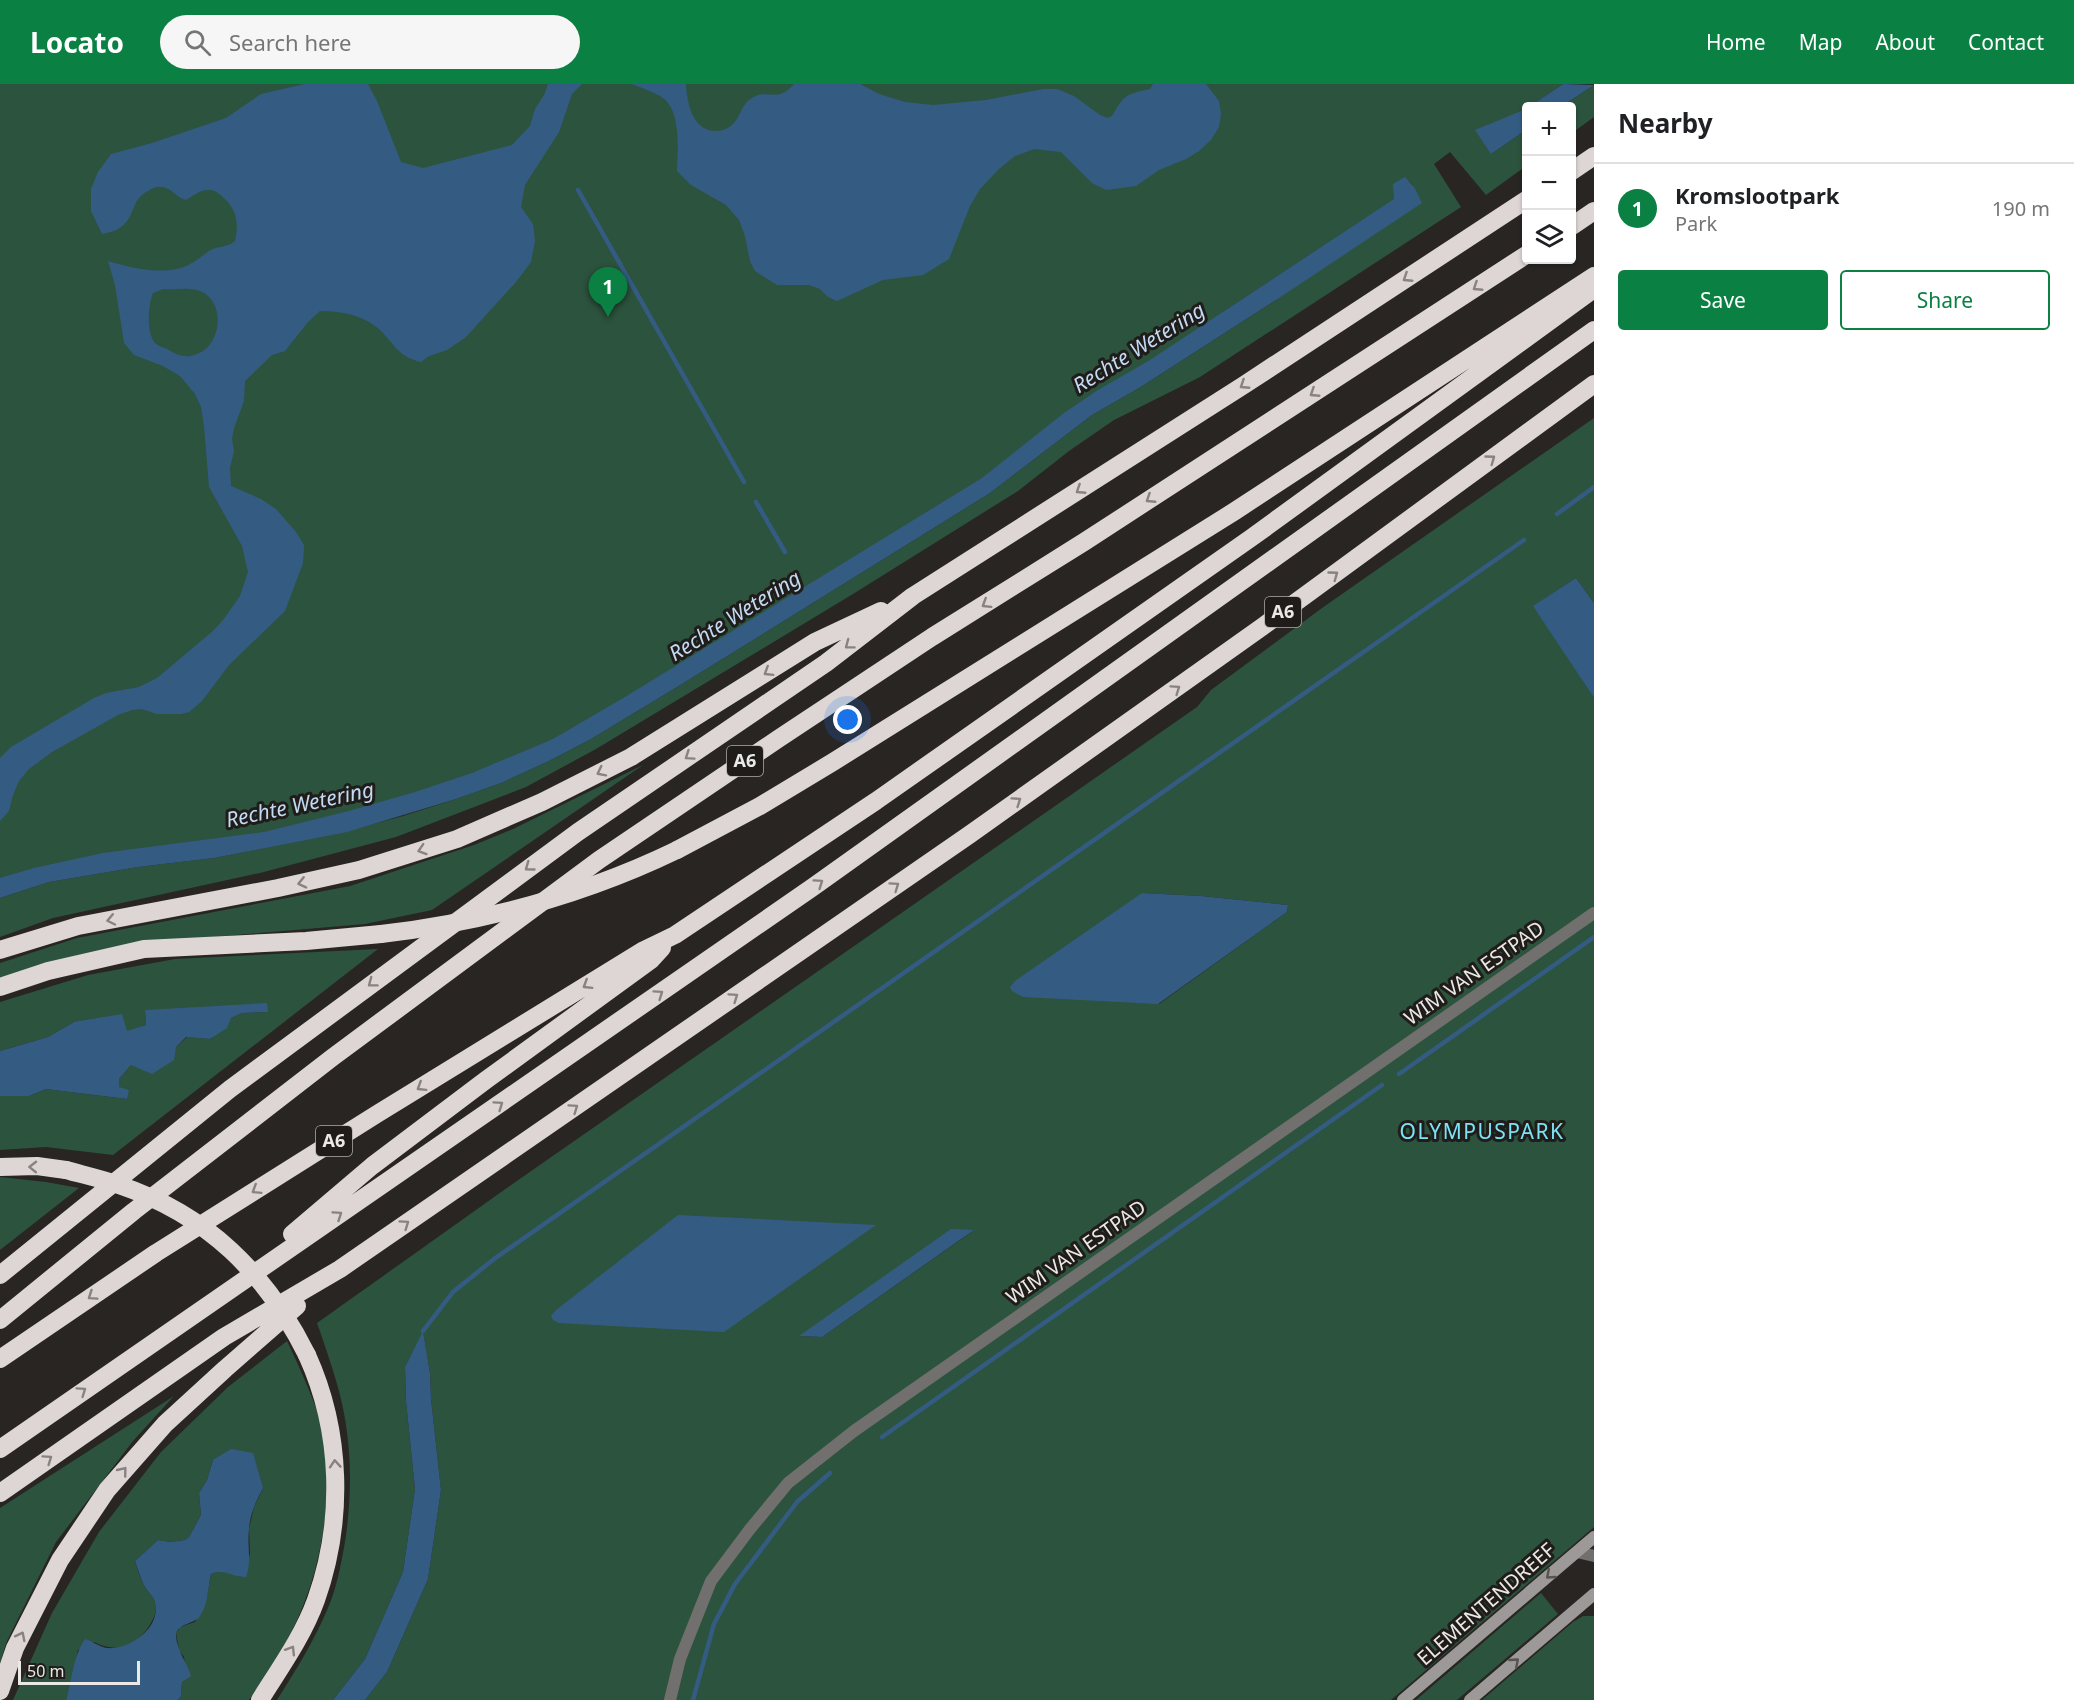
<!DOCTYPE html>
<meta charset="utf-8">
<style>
:root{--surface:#fff;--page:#f6f6f6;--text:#202124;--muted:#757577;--line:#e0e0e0;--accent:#0b8043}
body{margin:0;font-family:"Noto Sans",sans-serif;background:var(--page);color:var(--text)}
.controls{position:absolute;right:18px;top:18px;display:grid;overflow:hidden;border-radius:6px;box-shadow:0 2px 4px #0004}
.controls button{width:54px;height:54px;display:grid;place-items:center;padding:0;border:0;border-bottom:2px solid var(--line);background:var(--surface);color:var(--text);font:30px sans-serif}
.scale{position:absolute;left:18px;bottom:15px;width:122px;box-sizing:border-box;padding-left:6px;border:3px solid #ebe9e7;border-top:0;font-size:16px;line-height:21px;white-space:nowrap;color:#ebe9e7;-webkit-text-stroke:4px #1f1c19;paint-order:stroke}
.you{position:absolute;left:848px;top:636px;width:21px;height:21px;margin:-15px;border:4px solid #fff;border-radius:50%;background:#1a73e8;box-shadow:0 0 0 9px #1a73e833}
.badge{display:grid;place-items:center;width:39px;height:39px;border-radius:50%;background:var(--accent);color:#fff;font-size:20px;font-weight:700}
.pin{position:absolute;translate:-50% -50px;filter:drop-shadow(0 2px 3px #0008)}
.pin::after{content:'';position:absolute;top:32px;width:21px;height:18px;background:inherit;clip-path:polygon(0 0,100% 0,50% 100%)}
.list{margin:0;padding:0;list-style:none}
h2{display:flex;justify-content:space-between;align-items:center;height:78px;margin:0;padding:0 24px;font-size:26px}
h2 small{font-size:20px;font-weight:400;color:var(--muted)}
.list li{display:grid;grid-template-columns:39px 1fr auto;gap:18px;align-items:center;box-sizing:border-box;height:90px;padding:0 24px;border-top:2px solid var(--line)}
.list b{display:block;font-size:22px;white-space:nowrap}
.list p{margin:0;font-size:20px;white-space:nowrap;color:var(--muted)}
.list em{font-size:20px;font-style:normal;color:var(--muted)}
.actions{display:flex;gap:12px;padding:18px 24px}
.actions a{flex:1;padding:14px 0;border:2px solid var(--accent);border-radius:6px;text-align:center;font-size:21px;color:var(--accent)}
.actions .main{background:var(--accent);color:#fff}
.icon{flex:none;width:33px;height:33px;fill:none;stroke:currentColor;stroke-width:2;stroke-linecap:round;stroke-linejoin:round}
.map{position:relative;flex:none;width:1594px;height:1616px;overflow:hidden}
header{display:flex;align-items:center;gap:36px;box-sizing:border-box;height:84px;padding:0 30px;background:var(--accent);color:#fff}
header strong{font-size:28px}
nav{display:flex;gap:33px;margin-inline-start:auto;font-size:21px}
.search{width:420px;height:54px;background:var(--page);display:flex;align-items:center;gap:15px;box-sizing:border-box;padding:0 21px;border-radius:33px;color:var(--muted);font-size:22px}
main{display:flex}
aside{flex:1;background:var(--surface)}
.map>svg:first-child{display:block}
</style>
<header>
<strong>Locato</strong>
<div class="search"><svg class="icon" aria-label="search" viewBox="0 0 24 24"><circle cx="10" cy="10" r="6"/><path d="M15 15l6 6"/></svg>Search here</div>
<nav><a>Home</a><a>Map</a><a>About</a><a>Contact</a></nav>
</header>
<main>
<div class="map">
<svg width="1594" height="1616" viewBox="0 0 1594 1616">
<rect width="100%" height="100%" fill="#292523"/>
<path fill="#2c533d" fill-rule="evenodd" d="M0 0H1563L1530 22H1526L1521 28 1488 41 1491 70 1526 46V82L1486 111 1450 68 1434 80 1461 123 1200 293 1114 336 1069 367 1018 407 853 510 596 665 526 703 396 753 260 789 53 834 0 853V814L49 798 138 783 214 774 339 749 403 732 456 715 501 699 549 677 591 655 682 600 990 409 1092 331 1139 304 1276 216 1414 103 1409 97 1394 107 1395 115 1226 226 887 466 529 679 377 733 0 805Z
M1594 1V33L1572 49V22H1562Z
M1594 334V519L1576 494 1534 522 1594 614V1443L1391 1616H365L387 1588 428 1495 441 1406 431 1315 430 1289 423 1248 405 1283 406 1317 415 1405 403 1488 365 1575 333 1616H277C296 1586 314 1557 328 1524 337 1503 341 1480 345 1458 353 1406 352 1351 337 1300 331 1279 324 1259 317 1239L514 1099 1197 623 1211 606 1322 524ZM1142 809 1201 812 1288 821 1287 828 1159 920ZM973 1147 822 1253 800 1252Z
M643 681 432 826 365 840 132 860 37 881 0 895V879L77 854 350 802 474 761 513 745Z
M378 865 113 1071 46 1063 0 1066V1012H29L46 1005 127 1015 119 1003V995L131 981 176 963 187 953 211 955 231 934 242 929 267 928 145 926 146 941 127 948 74 938 48 953 0 967V918L88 891 175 875Z
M0 1093 46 1098 79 1104 0 1166Z
M287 1257C301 1287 316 1318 324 1351 329 1374 328 1400 326 1423 319 1499 294 1555 249 1616H178L181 1612 182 1598 187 1594 184 1573 179 1566 176 1549 180 1543 195 1538 207 1512 211 1490C220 1485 231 1489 241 1493L250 1470 249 1445 254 1423 263 1404 213 1376 207 1396 199 1409 201 1431 189 1453 185 1456 170 1458 158 1456 135 1477C137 1485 141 1496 145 1503 148 1508 154 1513 155 1519 157 1525 155 1532 152 1537 140 1560 119 1571 94 1558L78 1566 73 1592 66 1616H13L52 1529 99 1448 161 1368 228 1303Z
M174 1312 133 1357 56 1458 7 1557 0 1579V1424Z
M1541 1509 1558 1530 1457 1616H1416Z
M1583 1532H1594V1616H1482L1573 1538Z"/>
<path fill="#345c83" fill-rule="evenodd" d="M305 0H368L377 17 401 78 423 84 512 61 530 42 535 25 544 11 548 0H582L572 10 559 48 525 101 521 123 533 140 535 157 531 178 516 198 466 253 447 266 429 272 421 278C401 273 397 265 384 250 368 232 343 227 320 227L308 238 285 267 272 271 245 297 244 317 234 344 232 355 234 367 230 384 231 402 261 415 276 425 296 448 304 461 303 479 285 527 229 581 202 617 189 628 181 630H157L142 625 132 626 118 631 52 668 29 685 19 697 13 711 9 727 0 737V674L11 663 94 614 106 609 139 603 157 594 213 547 223 536 240 512 248 488 242 462 209 403 204 342 201 323 195 310 180 292 163 282 134 271 124 259 115 201 108 177C131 184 168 193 190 180 197 177 203 171 209 167 219 161 225 165 235 157 239 140 237 126 224 114 219 110 214 105 208 106 200 106 193 112 186 116 177 114 172 104 162 103 157 102 152 104 148 107 132 116 136 125 127 137 121 146 111 148 102 150L91 127V105L98 88 111 70 152 59 226 34 261 10ZM163 205C174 206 189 203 200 207 226 217 222 261 197 270 185 275 177 271 167 265 163 263 158 262 155 259 146 248 148 221 153 209Z
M632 0H686C687 19 692 46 715 47 722 47 727 45 732 41 741 33 741 20 752 14 769 4 777 20 794 0H860L879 10 905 18 933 21 986 16 1043 5H1057L1074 12 1100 31 1108 34 1112 32C1124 11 1126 10 1150 5L1153 0H1206L1219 17 1221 30 1219 43 1211 56 1199 67 1186 75 1159 86 1136 102 1106 106 1092 99 1061 68 1034 65 1015 72 999 85 980 105 970 122 949 175 923 191 883 196 837 217 828 213 820 205 809 201H777L755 187 750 177 745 152 739 136 726 121 691 101 677 87C678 66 681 27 663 14 654 8 641 4 632 0Z
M1563 0 1594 1 1562 22H1530Z
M1526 25V46L1491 70 1475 46Z
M1405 93 1414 103 1422 119 1276 216 1139 304 1092 331 990 409 682 600 591 655 549 677 501 699 456 715 347 748 214 774 138 783 49 798 0 814V794L34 784 103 769 264 748 349 727 415 708 472 689 553 655 625 613 982 394 1064 329 1098 306 1150 276 1394 115 1393 100Z
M1576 494 1594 519V614L1533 522Z
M1142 809 1201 812 1288 821 1287 828 1158 920 1023 913 1012 907 1010 903 1015 897Z
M267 919 268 928 242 929 231 934 227 944 210 955 186 953 176 963 174 976 152 990 131 981 119 995V1003L129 1006 127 1015 46 1005 29 1012H0V967L48 953 74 938 122 930 127 947 146 941 145 926Z
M678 1131 876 1141 724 1248 559 1239 553 1236 551 1232 556 1226Z
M951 1145 974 1146 822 1253 799 1252Z
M423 1247 430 1289 431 1315 441 1406 428 1495 387 1588 365 1616H333L365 1575 403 1488 415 1405 406 1317 405 1283Z
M231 1365 253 1369 263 1404C256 1417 250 1430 249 1445 247 1462 252 1477 246 1493 234 1494 224 1484 211 1490 208 1502 208 1522 200 1532 194 1541 176 1539 176 1552 177 1567 187 1578 191 1592L182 1598 181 1612 178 1616H66C72 1596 73 1572 85 1555 92 1557 100 1563 107 1564 130 1566 161 1544 155 1519 154 1513 148 1508 145 1503 141 1496 138 1486 135 1477L158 1456 170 1458 185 1456 189 1453 201 1431 199 1409 207 1396 213 1376Z"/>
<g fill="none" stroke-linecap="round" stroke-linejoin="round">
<path stroke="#345c83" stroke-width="4.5" d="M578 106 744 398
M756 418 785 468
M1557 430 1594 403
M1399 990 1594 853
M423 1247 453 1208 494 1175 1524 456
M882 1353 1382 1001
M693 1616 714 1540 735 1500 797 1418 830 1389"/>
<path stroke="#726f6f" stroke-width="12" d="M670 1616 680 1575 711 1497 750 1445 788 1399 854 1347 1594 829"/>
<path stroke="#726f6f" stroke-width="12" d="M1577 1468 1594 1472"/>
<path stroke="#9d9998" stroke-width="12" d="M1403 1616 1594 1453
M1470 1616 1594 1510"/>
<path stroke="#ddd6d5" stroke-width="18" d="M1572 87 1594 72
M1572 142 1594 127
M677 766 760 722 833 678 1235 427 1594 192
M0 866 78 842 278 804 359 786 457 755 542 718 631 673 815 558 881 527
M0 903 48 887 144 865 306 857 381 850
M0 1083 37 1082 66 1086
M292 1150 372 1082 486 996 651 876 662 864
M0 1191 230 1005 578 748 826 579 913 512 1244 301 1526 116
M0 1236 134 1127 333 973 599 776 778 655 932 553 1084 458 1526 171
M0 1275 156 1169 377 1030 644 866 675 851 876 717 1251 454 1594 205
M0 1365 813 803 1594 246
M0 1409 224 1253 340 1185 969 751 1262 543 1594 300
M0 1607 15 1564 60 1476 107 1406 165 1340 225 1285 297 1222
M260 1616C280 1584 303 1552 316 1516 344 1437 342 1348 307 1271"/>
<path stroke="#ddd6d5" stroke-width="18" d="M381 850C483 838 584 811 677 766
M66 1086C84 1091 102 1095 119 1101 208 1131 266 1189 307 1271"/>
</g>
<defs><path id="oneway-chevron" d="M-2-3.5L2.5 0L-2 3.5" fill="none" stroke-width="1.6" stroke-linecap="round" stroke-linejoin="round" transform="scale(1.5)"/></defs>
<g stroke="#888280">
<use href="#oneway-chevron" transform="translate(1407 194) rotate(147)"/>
<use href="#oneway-chevron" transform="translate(1477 203) rotate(147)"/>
<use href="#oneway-chevron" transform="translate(1244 301) rotate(147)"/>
<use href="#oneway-chevron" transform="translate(1314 309) rotate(147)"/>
<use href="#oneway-chevron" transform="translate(1491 375) rotate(-36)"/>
<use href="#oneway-chevron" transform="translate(1080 406) rotate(147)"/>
<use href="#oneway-chevron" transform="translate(1150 415) rotate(147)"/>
<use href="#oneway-chevron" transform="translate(1334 491) rotate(-36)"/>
<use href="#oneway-chevron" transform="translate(986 520) rotate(148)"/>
<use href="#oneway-chevron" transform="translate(849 561) rotate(143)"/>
<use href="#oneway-chevron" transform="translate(768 588) rotate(148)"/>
<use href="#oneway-chevron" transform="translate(1176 605) rotate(-35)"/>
<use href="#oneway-chevron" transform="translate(689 672) rotate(146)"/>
<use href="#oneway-chevron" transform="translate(601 688) rotate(153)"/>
<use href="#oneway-chevron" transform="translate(1017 717) rotate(-35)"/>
<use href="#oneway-chevron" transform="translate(422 766) rotate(162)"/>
<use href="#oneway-chevron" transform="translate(529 783) rotate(144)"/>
<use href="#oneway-chevron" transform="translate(302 799) rotate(167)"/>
<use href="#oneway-chevron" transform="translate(819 799) rotate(-35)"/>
<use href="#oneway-chevron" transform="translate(895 802) rotate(-35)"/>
<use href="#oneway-chevron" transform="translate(111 836) rotate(168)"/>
<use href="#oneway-chevron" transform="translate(372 899) rotate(143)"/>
<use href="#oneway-chevron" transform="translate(587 901) rotate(148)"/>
<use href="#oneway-chevron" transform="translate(659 910) rotate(-35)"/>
<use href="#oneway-chevron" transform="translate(734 913) rotate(-35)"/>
<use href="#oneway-chevron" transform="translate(421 1003) rotate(148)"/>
<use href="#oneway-chevron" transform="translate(499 1021) rotate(-35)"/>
<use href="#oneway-chevron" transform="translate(574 1024) rotate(-35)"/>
<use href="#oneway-chevron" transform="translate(33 1083) rotate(-179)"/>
<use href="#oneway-chevron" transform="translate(256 1106) rotate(148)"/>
<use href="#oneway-chevron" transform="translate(338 1131) rotate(-34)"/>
<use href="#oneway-chevron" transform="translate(405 1140) rotate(-35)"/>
<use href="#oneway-chevron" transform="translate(92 1212) rotate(146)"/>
<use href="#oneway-chevron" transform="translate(82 1307) rotate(-35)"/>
<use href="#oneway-chevron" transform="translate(48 1375) rotate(-35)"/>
<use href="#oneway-chevron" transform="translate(335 1380) rotate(-94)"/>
<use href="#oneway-chevron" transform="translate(123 1387) rotate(-51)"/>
<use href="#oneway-chevron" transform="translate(21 1552) rotate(-63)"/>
<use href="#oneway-chevron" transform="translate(291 1566) rotate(-58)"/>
</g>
<g stroke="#585452">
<use href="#oneway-chevron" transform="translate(1550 1491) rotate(139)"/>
<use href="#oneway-chevron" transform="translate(1515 1578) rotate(-41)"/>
</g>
<g text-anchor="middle" stroke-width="6" stroke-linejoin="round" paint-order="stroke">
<g fill="#1f1c19" stroke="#aeaca9" stroke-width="1.5">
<rect x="1265" y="513" width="36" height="30" rx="4.5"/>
<rect x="727" y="662" width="36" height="30" rx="4.5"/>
<rect x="316" y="1042" width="36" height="30" rx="4.5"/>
</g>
<g font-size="18" font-weight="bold" fill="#ebe9e7">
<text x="1283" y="534">A6</text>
<text x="745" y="683">A6</text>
<text x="334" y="1063">A6</text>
</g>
<g font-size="20" fill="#ebe9e7" stroke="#1f1c19">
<text transform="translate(1474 889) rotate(-35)" y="7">WIM VAN ESTPAD</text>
<text transform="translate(1076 1168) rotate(-35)" y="7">WIM VAN ESTPAD</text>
<text transform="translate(1486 1520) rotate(-41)" y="7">ELEMENTENDREEF</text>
</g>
<g font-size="21" font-style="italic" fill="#c2daf3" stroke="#1f1c19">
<text transform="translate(1139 264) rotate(-32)" y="7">Rechte Wetering</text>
<text transform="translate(735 532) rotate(-32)" y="7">Rechte Wetering</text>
<text transform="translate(300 721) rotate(-12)" y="7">Rechte Wetering</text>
</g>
<g font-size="21" letter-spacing="1.5" fill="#7ae3f4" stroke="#1f1c19">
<text x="1482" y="1055">OLYMPUSPARK</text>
</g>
</g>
</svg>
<div class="controls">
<button>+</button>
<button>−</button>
<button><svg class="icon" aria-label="layers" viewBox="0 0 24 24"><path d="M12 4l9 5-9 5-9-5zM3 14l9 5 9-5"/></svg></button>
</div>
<div class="scale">50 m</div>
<div class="you"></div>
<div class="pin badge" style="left:608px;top:233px">1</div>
</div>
<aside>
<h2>Nearby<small></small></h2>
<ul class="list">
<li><span class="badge">1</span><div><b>Kromslootpark</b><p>Park</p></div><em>190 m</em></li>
</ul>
<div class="actions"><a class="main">Save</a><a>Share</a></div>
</aside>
</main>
